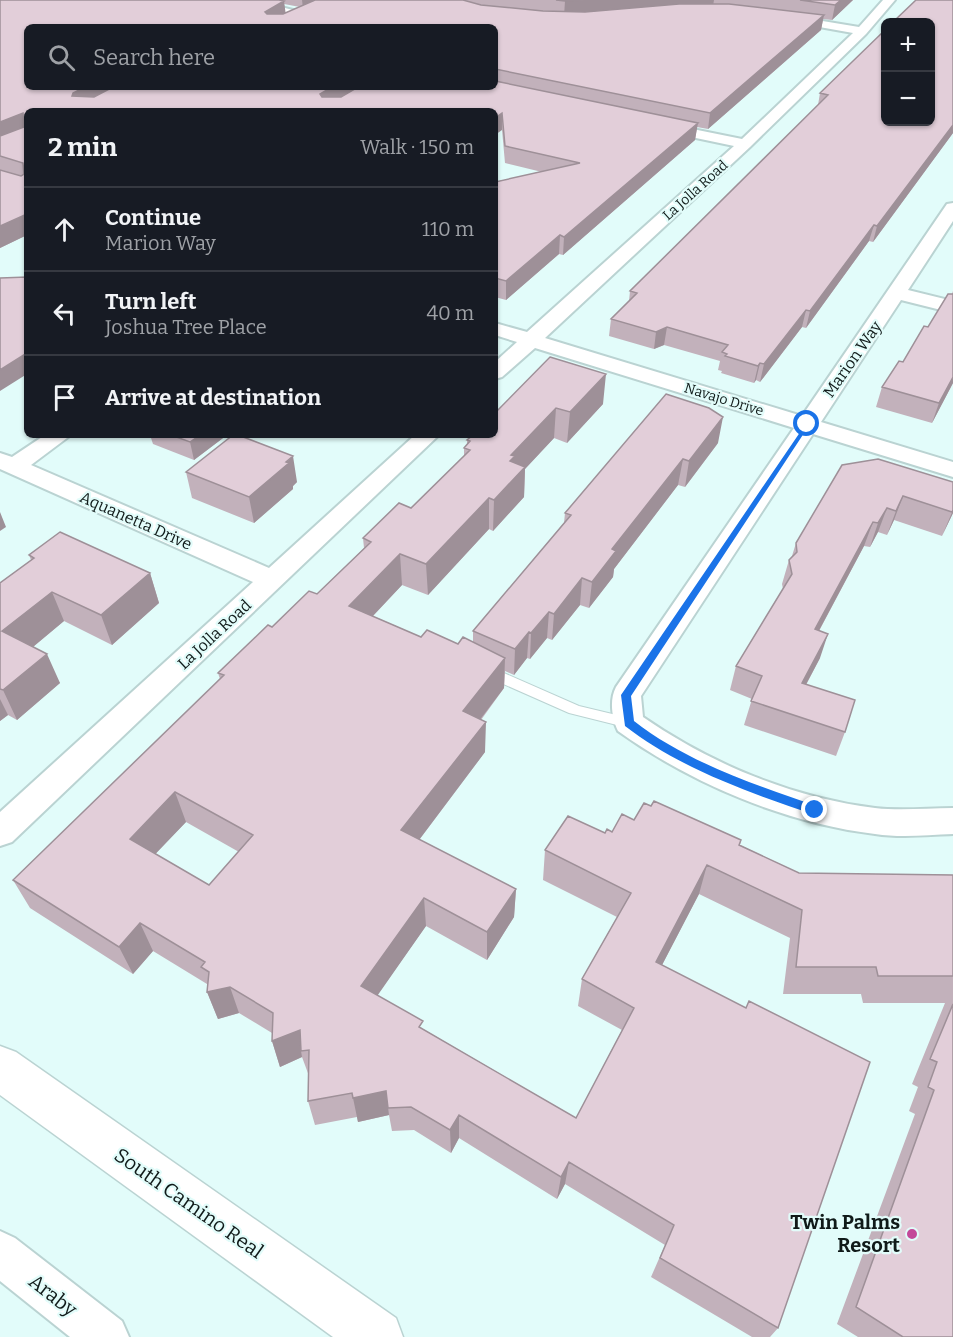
<!DOCTYPE html>
<meta charset="utf-8">
<style>
:root{--surface:#171b24;--page:#242831;--text:#f1f3f6;--muted:#9ea1a6;--line:#363941}
body{margin:0;font-family:Bitter,serif;background:var(--page);color:var(--text)}
.controls{position:absolute;right:18px;top:18px;display:grid;overflow:hidden;border-radius:9px;box-shadow:0 2px 4px #0004}
.controls button{width:54px;height:54px;display:grid;place-items:center;padding:0;border:0;border-bottom:2px solid var(--line);background:var(--surface);color:var(--text);font:30px sans-serif}
.stop{position:absolute;width:18px;height:18px;margin:-14px;border:4px solid #1a73e8;border-radius:50%;background:#fff}
.stop.end{background:#1a73e8;border-color:#fff;box-shadow:0 2px 6px #0008}
.list{margin:0;padding:0;list-style:none}
h2{display:flex;justify-content:space-between;align-items:center;height:78px;margin:0;padding:0 24px;font-size:26px}
h2 small{font-size:20px;font-weight:400;color:var(--muted)}
.list li{display:grid;grid-template-columns:39px 1fr auto;gap:18px;align-items:center;box-sizing:border-box;height:84px;padding:0 24px;border-top:2px solid var(--line)}
.list b{display:block;font-size:22px;white-space:nowrap}
.list p{margin:0;font-size:20px;white-space:nowrap;color:var(--muted)}
.list em{font-size:20px;font-style:normal;color:var(--muted)}
.icon{flex:none;width:33px;height:33px;fill:none;stroke:currentColor;stroke-width:2;stroke-linecap:round;stroke-linejoin:round}
.map{position:relative;flex:none;width:953px;height:1337px;overflow:hidden}
.search{position:absolute;background:var(--surface);box-shadow:0 2px 4px #0004;left:24px;top:24px;width:474px;height:66px;display:flex;align-items:center;gap:15px;box-sizing:border-box;padding:0 21px;border-radius:9px;color:var(--muted);font-size:22px}
.panel{position:absolute;background:var(--surface);box-shadow:0 2px 4px #0004;left:24px;top:108px;width:474px;height:330px;border-radius:9px}
.map>svg:first-child{display:block}
</style>
<div class="map">
<svg width="953" height="1337" viewBox="0 0 953 1337">
<rect width="100%" height="100%" fill="#e2fcfa"/>
<g fill="none" stroke-linecap="round" stroke-linejoin="round">
<defs>
<path id="lane" d="M488 666 579 706 629 718 634 719 636 723 634 727 629 728 569 713 483 675 481 671 483 667Z"/>
<path id="street" d="M230 0H253L309 14 303 18Z
M883 0H895L866 34 750 147 545 338 802 416 947 204 953 203V221L908 290 953 301V313L901 300 821 422 953 462V477L813 434 641 696 643 717C711 764 793 798 875 808 901 811 927 808 953 808V834C927 835 901 838 875 834 785 823 692 784 618 731 612 719 609 700 616 687L794 428 535 348 502 377 495 379V362L517 342 495 335V323L527 332 734 146 653 129 651 126 653 123 658 122 742 139 853 33 780 20V14L859 27Z
M45 435H71L31 465 269 568 415 435H439L12 842 0 846V812L253 582 0 469V453L12 457Z
M0 1231 15 1238 122 1321 129 1337H70L0 1281Z"/>
<path id="secondary" d="M0 1046 16 1052 396 1318 403 1337H333L0 1095Z"/>
</defs>
<use href="#lane" stroke="#bad3d2" stroke-width="2"/>
<use href="#street" stroke="#bad3d2" stroke-width="4"/>
<use href="#secondary" stroke="#bad3d2" stroke-width="3"/>
<use href="#lane" fill="#fff" fill-rule="evenodd"/>
<use href="#street" fill="#fff" fill-rule="evenodd"/>
<use href="#secondary" fill="#fff" fill-rule="evenodd"/>
</g>
<path fill="#c2b1bb" fill-rule="evenodd" d="M0 0H853L832 20 823 19 821 30 708 129 697 127 695 140 563 255 559 254 506 300 495 297V182L542 172 505 163 502 130 495 111H27V235L0 248ZM284 4 300 7 285 13ZM27 27H495V87H27Z
M953 0V133L873 242 869 241 806 328 802 327 760 382 756 380 754 383 721 373 722 371 718 370 720 361 664 345 654 349 609 336 611 319 629 301 630 291 818 105 820 93Z
M953 291V383L932 423 876 407 882 387 903 362 952 294Z
M603 404 567 443 554 438 525 469 524 497 493 531 489 529 428 595 402 585 373 616 421 637 458 644 473 642V631L564 523 565 513 718 443 685 487 678 485 614 569 613 577 589 608 580 605 552 640 547 638 530 659 527 658 514 675 505 671 504 688 481 720 485 752 419 840 516 889 514 917 487 960 426 926 377 995 423 1029 576 1118 622 1030 578 1006 582 979 617 917 543 880 545 850 612 832 634 820 651 806 741 840 740 845 799 873 953 875V1337H858L837 1324 915 1114 909 1111 918 1087 912 1084 945 1003H863L861 994H783L790 938 699 894 662 965 778 1328 770 1337H752L651 1277 665 1245 565 1184 557 1199 459 1138 451 1153 414 1130 392 1131 389 1115 358 1122 357 1117 315 1125 308 1101 309 1076 302 1057 280 1067 272 1041V1033L239 1013 218 1019 207 992V984L153 951 133 974 30 908 13 880 220 679 218 673 272 627 317 594 364 548 363 538 411 508 464 456V448L467 445V440L495 413ZM186 822 239 852 209 885 155 854Z
M150 435H227L194 460 153 444Z
M878 459 953 513 942 536 894 520 887 535 878 532 870 547 864 546 819 631 820 658 806 685 845 732 836 756 744 725 752 699 730 690 736 666 783 589 782 584 789 560 792 556 796 543Z
M186 472 297 482 293 486V489L254 523 192 498Z
M29 555 150 573 159 603 112 645 64 621 33 647 60 683 17 720 8 715 0 721V583L31 560Z"/>
<path fill="#9e9098" d="M302 0H322L303 8Z
M584 0H714L713 6 564 16 565 1Z
M841 0H853L832 20 835 5Z
M284 1 286 16 267 27 265 12Z
M824 15 821 30 708 129 710 113Z
M85 87H122L77 109 72 96 73 93Z
M332 87H361L322 111 320 94Z
M23 113 27 126 0 141V122Z
M502 113V130L495 135V118Z
M698 123 695 140 563 255 564 237Z
M953 125V133L873 242 877 226Z
M27 214V235L0 248V226Z
M874 225 869 241 806 328 810 311Z
M560 235 559 254 506 300V281Z
M806 310 802 327 760 382 764 364Z
M667 327 664 345 654 349 656 332Z
M27 353V374L0 391V370Z
M760 363 756 380 754 383 758 366Z
M606 374 603 404 567 443 570 412Z
M953 377V383L932 423 939 403Z
M556 408 554 438 525 469 524 497 493 531 494 500 511 455Z
M723 417 718 443 685 487 689 461Z
M200 435H227L194 460 190 442Z
M293 456 297 482 293 486V489L254 523 249 497Z
M683 459 678 485 614 569 613 577 589 608 592 582 612 549Z
M903 496 894 520 887 535 896 511Z
M489 498V529L428 595 426 564Z
M887 508 878 532 870 547 878 523Z
M953 510V513L942 536Z
M0 512 6 527 0 531Z
M873 522 864 546 807 653 815 629Z
M400 554 402 585 353 637 349 606Z
M150 573 159 603 112 645 101 615Z
M582 578 580 605 552 640 554 614Z
M52 592 64 621 16 661 2 631Z
M549 612 547 638 530 659 531 633Z
M529 632 527 658 514 675 515 649Z
M828 634 820 658 794 707 802 683Z
M47 654 60 683 17 720 3 690Z
M505 658 504 688 463 742V711Z
M0 699 8 715 0 721Z
M486 722 485 752 404 860 401 830Z
M175 792 186 822 142 868 130 839Z
M707 865 699 894 649 990 656 962Z
M516 889 514 917 487 960V932Z
M424 898 426 926 366 1012 361 986Z
M140 923 153 951 133 974 119 947Z
M230 987 239 1013 218 1019 207 992Z
M300 1030 301 1051 302 1057 280 1067 272 1041Z
M386 1091 389 1115 358 1122 353 1098Z
M459 1115V1138L451 1153 450 1130Z
M569 1162 565 1184 557 1199 561 1177Z"/>
<path fill="#e2ced9" stroke="#9e9098" stroke-width="1.5" fill-rule="evenodd" d="M0 0H279L284 1 265 12 267 14H283L315 0H463L481 5 543 11 585 12 679 4H729L824 15 710 113 495 69V27H27V87H85L73 93 72 96 94 97 113 87H332L320 94 322 97H341L358 87H495V81L698 123 564 237 560 235 506 281 495 278V182L580 163 505 146 502 113 495 118V111H27V214L0 226V170L21 176 24 174 23 163 0 156V136L24 127 23 113 0 122Z
M556 0H584L565 1Z
M800 0H841L835 5Z
M916 0H953V125L877 226 874 225 810 311 806 310 764 364 760 363 758 366 725 356 727 354 722 352 728 345 667 327 656 332 611 319 637 293 630 291 828 95 820 93 885 30V122H930V22H893Z
M27 277V353L0 370V278Z
M948 294H953V377L939 403 882 387 899 361 903 362 924 326 928 327Z
M550 357 606 374 570 412 556 408 511 455 515 456 510 461 525 467 494 500 489 498 426 564 400 554 349 606 421 637 427 630 458 644 463 637 505 658 463 711 486 722 401 830 516 889 487 932 424 898 361 986 423 1021 419 1027 576 1118 634 1008 582 979 631 893 545 850 568 816 605 833 607 829 612 832 622 814 634 820 644 803 651 806 654 801 741 840 739 845 799 873 953 875V976H878L876 967H796L802 910 707 865 656 962 746 1008 749 1001 870 1062 778 1328 660 1258 674 1225 569 1162 561 1177 459 1115 450 1130 411 1107 388 1108 386 1091 353 1098 352 1093 308 1101 309 1050 301 1051 300 1030 272 1041 273 1013 230 987 207 992 209 972 201 967 205 962 140 923 119 947 13 880 224 675 218 673 268 625 272 627 309 591 317 594 371 542 363 538 399 503 411 508 470 450 464 448 470 441 467 440 473 435H495V413ZM175 792 253 835 209 885 130 839Z
M666 394 709 408 723 417 689 461 683 459 612 549 616 551 592 582 582 578 554 614 549 612 531 633 529 632 515 649 473 631 571 515 565 513Z
M171 435H200L190 442Z
M233 435H238L293 456 286 462 289 463 249 497 186 472Z
M878 459 953 482V510L952 512 903 496 896 511 887 508 878 523 873 522 815 629 828 634 802 683 855 700 845 732 751 701 762 676 736 666 792 574 789 560 797 552 796 543 842 465Z
M60 532 150 573 101 615 52 592 2 631 47 654 3 690 0 689V583L34 558 29 555Z
M953 1004V1337H903L856 1307 934 1090 928 1087 937 1062 930 1059Z"/>
<path fill="#1a73e8" d="M807 422 810 424 631 696 634 721C686 762 756 785 819 807L820 810 815 815C750 793 679 768 625 726L621 695Z"/>
<circle fill="#c34899" stroke="#e2fcfa" stroke-width="2" cx="912" cy="1234" r="6"/>
<g text-anchor="middle" stroke-width="4.5" stroke-linejoin="round" paint-order="stroke">
<g font-size="14" fill="#101a19" stroke="#e2fcfa">
<text transform="translate(695 190) rotate(-42)" y="5">La Jolla Road</text>
<text transform="translate(724 399) rotate(17)" y="5">Navajo Drive</text>
</g>
<g font-size="16" fill="#101a19" stroke="#e2fcfa">
<text transform="translate(852 359) rotate(-55)" y="6">Marion Way</text>
<text transform="translate(136 520) rotate(24)" y="6">Aquanetta Drive</text>
<text transform="translate(214 634) rotate(-43)" y="6">La Jolla Road</text>
</g>
<g font-size="20" fill="#101a19" stroke="#e2fcfa">
<text transform="translate(189 1203) rotate(35)" y="7">South Camino Real</text>
<text transform="translate(53 1295) rotate(38)" y="7">Araby</text>
</g>
<g font-size="20" font-weight="bold" fill="#101a19" stroke="#e2fcfa" text-anchor="end">
<text x="900" y="1229">Twin Palms<tspan x="900" dy="23">Resort</tspan></text>
</g>
</g>
</svg>
<div class="controls">
<button>+</button>
<button>−</button>
</div>
<div class="stop" style="left:807px;top:424px"></div>
<div class="stop end" style="left:815px;top:810px"></div>
<div class="search"><svg class="icon" aria-label="search" viewBox="0 0 24 24"><circle cx="10" cy="10" r="6"/><path d="M15 15l6 6"/></svg>Search here</div>
<section class="panel">
<h2>2 min<small>Walk · 150 m</small></h2>
<ul class="list">
<li><svg class="icon" aria-label="ahead" viewBox="0 0 24 24"><path d="M12 20V5M6 11l6-6 6 6"/></svg><div><b>Continue</b><p>Marion Way</p></div><em>110 m</em></li>
<li><svg class="icon" aria-label="left" viewBox="0 0 24 24"><path d="M17 20v-9H6M10 6l-5 5 5 5"/></svg><div><b>Turn left</b><p>Joshua Tree Place</p></div><em>40 m</em></li>
<li><svg class="icon" aria-label="arrive" viewBox="0 0 24 24"><path d="M6 21V4h12l-3 4 3 4H6"/></svg><div><b>Arrive at destination</b></div></li>
</ul>
</section>
</div>
